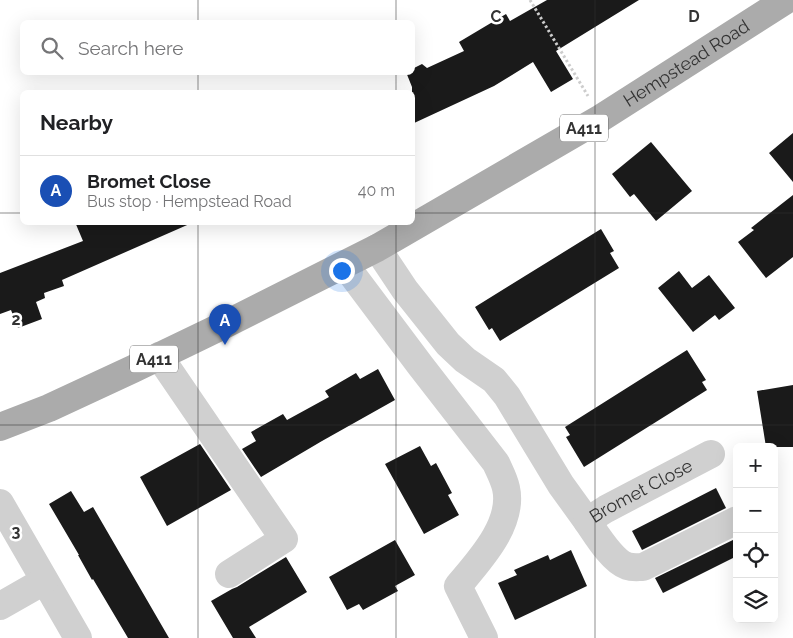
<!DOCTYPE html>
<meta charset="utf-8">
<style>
:root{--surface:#fff;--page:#f6f6f6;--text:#202124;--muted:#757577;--line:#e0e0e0;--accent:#0b8043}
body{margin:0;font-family:Raleway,sans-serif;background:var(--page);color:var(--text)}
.controls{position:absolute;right:15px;bottom:15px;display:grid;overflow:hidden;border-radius:8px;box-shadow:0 5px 20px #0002}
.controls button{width:45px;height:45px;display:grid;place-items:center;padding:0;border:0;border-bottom:1px solid var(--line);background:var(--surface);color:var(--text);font:25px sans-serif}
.you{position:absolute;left:341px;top:270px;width:18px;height:18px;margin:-12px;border:4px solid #fff;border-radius:50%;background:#1a73e8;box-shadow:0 0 0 8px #1a73e833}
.badge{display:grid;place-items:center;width:32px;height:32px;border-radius:50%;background:var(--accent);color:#fff;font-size:16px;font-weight:700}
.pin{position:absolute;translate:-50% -41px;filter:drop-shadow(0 1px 2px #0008)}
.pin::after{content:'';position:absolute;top:26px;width:18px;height:15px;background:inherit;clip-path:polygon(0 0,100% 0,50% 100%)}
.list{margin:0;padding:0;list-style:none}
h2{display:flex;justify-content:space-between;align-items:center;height:65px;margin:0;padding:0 20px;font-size:21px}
h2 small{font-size:16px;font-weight:400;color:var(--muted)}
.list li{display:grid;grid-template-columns:32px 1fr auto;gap:15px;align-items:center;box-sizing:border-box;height:70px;padding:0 20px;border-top:1px solid var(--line)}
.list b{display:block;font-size:19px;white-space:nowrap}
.list p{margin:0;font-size:16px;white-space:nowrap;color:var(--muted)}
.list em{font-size:16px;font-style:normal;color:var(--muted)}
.icon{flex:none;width:28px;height:28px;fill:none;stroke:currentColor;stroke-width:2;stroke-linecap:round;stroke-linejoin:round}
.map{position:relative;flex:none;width:793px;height:638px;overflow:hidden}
.search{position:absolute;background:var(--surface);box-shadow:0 5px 20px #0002;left:20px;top:20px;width:395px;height:55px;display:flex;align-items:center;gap:12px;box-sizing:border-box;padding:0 18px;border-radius:8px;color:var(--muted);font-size:19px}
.panel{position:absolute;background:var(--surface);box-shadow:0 5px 20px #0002;left:20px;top:90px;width:395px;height:135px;border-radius:8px}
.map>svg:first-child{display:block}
</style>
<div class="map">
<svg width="793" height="638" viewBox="0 0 793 638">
<rect width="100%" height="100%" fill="#fff"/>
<path fill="#1a1a1a" d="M547 0H639L556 51 573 79 551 92 533 62 494 86 412 124V87L406 72H412V69L422 64 427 68 464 51 459 42 506 14 510 21Z
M793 133V182L769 153Z
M651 142 692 191 656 221 634 194 630 197 612 174Z
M793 195V257L766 278 738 242 754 230 751 228Z
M75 222H194L62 280 64 286 44 293 45 298 36 302 42 319 18 328 11 310 0 314V273L83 241Z
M601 229 614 251 610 253 619 268 500 341 492 328 489 330 475 307Z
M679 271 692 288 709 275 735 308 719 320 715 315 693 332 658 288Z
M687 350 706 380 702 382 707 390 584 467 566 437 570 435 565 427Z
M378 369 395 400 322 441 261 477 242 449 256 441 251 432 283 414 287 420 329 397 325 391 356 373 360 379Z
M793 385V447H766L757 391Z
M200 444 231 490 167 526 140 477Z
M420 446 431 466 436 463 452 493 448 495 459 515 424 534 385 464Z
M716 488 726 508 642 550 632 531Z
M71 491 84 512 93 507 169 638H128L93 579 92 580 78 555H79L49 504Z
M737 538V556L663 593 655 578Z
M395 540 415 575 395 586 398 591 363 610 359 604 347 610 329 577Z
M571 550 587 586 515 620 498 583 517 575 514 570 548 555 550 560Z
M286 557 307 592 249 627 256 638H233L211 601 232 589 237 587Z"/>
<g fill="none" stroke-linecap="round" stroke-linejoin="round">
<path stroke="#cdcdcd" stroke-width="3" stroke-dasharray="2.5 2.5" stroke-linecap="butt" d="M530 0 588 96"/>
<g stroke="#d0d0d0" stroke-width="28">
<path id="s1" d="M377 248 405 290 448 344 465 360 494 380 507 396 561 485 587 521 606 509 711 454"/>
<path d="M345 265 420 365 496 463C500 472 504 479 506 488 514 524 479 561 458 586L484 638"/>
<path d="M159 356 284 539 229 574"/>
<path d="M0 503 78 638"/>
<path d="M587 521C596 534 612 561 627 566 633 568 638 567 643 567L737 520"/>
<path d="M0 606 44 581"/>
</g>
<path stroke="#ababab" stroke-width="28" id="s2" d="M0 427 49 408 133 369 220 327 377 248 601 118 786 0"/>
</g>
<path fill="none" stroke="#333" stroke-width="1" stroke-opacity="0.55" d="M198 0V22M396 0V22M595 0V638M198 72V92M396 72V92M0 213H22M412 213H793M198 222V638M396 222V638M0 425H793"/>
<g text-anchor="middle" stroke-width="5" stroke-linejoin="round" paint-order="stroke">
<g fill="#fff" stroke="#707070" stroke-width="1">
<rect x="560" y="114.5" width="48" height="27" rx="4"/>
<rect x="130" y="345.5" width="48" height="27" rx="4"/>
</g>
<g font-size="16" font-weight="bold" fill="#333">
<text x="584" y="134">A411</text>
<text x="154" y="365">A411</text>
</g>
<g font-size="18" fill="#333" stroke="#fff">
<text dy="6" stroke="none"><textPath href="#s2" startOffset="778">Hempstead Road</textPath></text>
<text dy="6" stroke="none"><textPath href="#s1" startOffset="409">Bromet Close</textPath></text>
</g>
</g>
<g font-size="16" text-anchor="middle" font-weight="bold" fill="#333" stroke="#fff" stroke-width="5" stroke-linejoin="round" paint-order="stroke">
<text x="496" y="22">C</text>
<text x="694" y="22">D</text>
<text x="16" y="325">2</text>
<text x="16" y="537">3</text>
</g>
</svg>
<div class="controls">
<button>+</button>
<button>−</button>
<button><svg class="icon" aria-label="locate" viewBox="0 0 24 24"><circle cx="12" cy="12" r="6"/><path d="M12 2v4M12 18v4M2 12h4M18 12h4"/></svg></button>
<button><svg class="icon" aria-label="layers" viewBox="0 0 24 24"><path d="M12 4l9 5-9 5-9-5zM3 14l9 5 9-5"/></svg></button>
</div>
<div class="you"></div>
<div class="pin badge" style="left:225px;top:345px;background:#1a4fb4">A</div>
<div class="search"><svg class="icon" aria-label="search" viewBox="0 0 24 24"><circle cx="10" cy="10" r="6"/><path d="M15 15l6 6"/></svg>Search here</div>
<section class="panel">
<h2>Nearby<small></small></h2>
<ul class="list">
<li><span class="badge" style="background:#1a4fb4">A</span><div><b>Bromet Close</b><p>Bus stop · Hempstead Road</p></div><em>40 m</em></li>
</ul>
</section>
</div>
